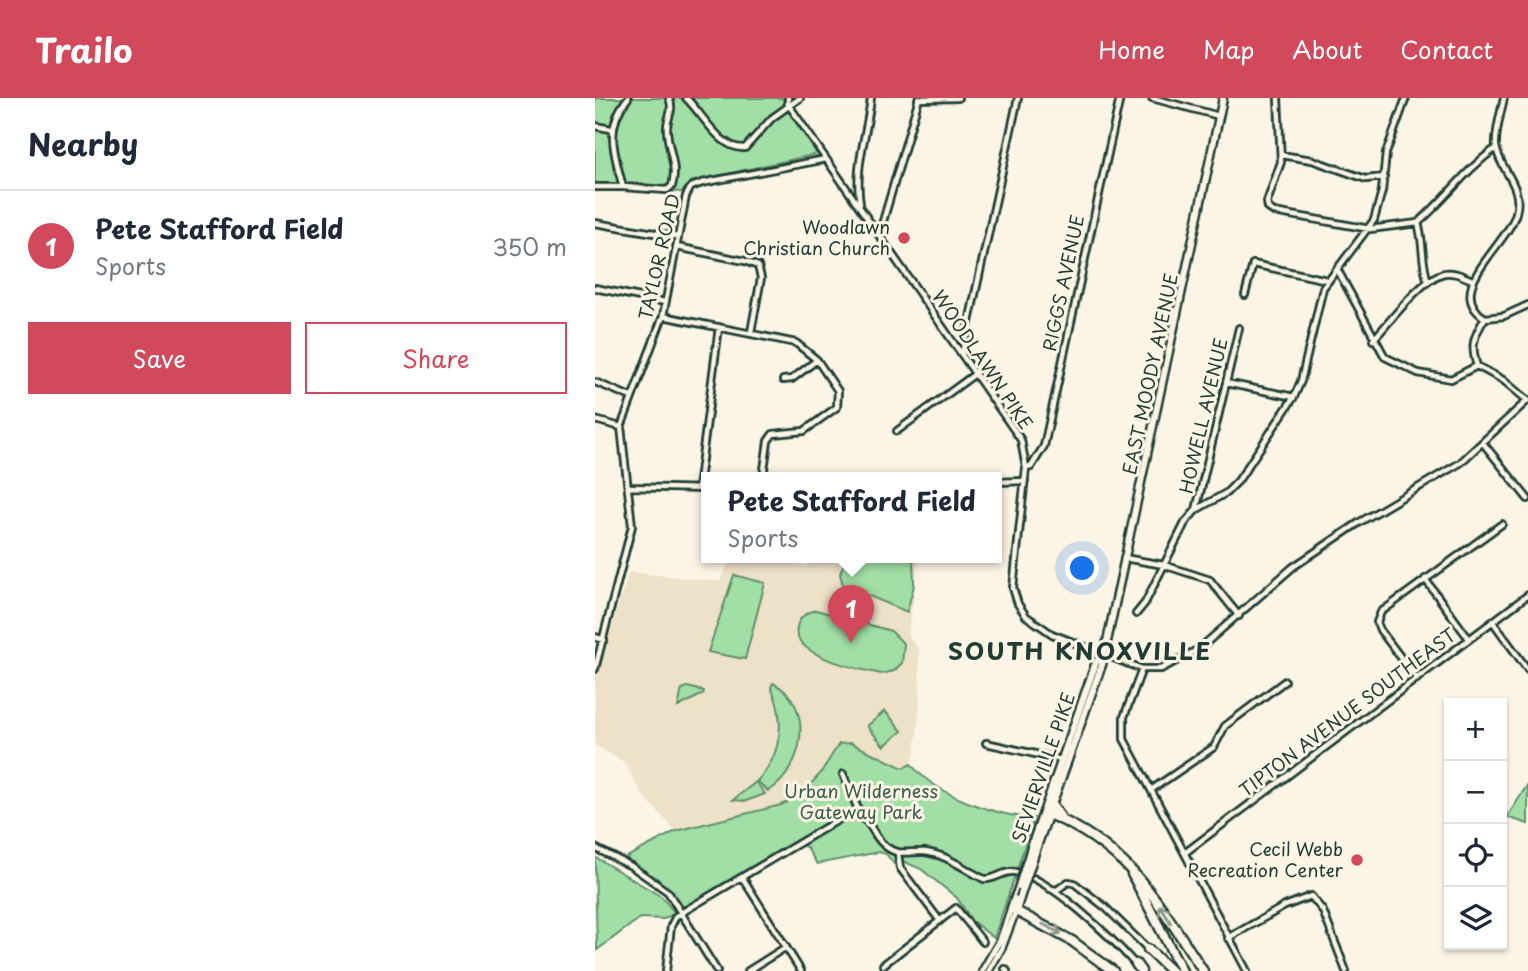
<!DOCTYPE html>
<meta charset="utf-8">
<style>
:root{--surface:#fff;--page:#f6f6f7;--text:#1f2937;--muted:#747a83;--line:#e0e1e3;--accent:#d1495b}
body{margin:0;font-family:"Playpen Sans",sans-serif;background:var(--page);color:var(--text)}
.controls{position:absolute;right:21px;bottom:21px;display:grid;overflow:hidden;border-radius:0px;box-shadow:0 2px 5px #0004}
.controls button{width:63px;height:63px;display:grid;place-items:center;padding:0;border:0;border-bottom:2px solid var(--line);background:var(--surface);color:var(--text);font:35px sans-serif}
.you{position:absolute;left:488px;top:471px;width:24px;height:24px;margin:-18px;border:5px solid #fff;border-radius:50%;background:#1a73e8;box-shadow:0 0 0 10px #1a73e833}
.badge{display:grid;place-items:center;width:46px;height:46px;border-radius:50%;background:var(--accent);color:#fff;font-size:23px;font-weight:700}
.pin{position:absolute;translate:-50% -58px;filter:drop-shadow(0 2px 4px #0008)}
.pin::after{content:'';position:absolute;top:37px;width:24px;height:21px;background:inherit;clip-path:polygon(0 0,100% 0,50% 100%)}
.popup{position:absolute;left:106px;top:374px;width:301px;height:91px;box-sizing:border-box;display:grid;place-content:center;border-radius:0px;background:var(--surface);filter:drop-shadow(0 2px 5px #0005);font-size:23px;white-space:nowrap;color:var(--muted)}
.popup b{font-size:26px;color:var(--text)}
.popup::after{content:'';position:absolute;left:50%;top:100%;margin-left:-14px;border:14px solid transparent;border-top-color:var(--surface)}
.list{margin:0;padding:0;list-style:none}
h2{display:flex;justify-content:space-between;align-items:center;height:91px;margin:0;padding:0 28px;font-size:30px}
h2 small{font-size:23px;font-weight:400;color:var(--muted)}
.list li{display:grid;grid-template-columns:46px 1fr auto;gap:21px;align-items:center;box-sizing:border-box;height:112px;padding:0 28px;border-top:2px solid var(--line)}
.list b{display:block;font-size:26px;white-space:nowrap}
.list p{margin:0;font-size:23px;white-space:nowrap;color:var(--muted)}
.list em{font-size:23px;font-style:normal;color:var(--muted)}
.actions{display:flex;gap:14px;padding:21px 28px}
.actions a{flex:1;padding:16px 0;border:2px solid var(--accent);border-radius:0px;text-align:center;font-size:24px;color:var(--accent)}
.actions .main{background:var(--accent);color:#fff}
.icon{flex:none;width:38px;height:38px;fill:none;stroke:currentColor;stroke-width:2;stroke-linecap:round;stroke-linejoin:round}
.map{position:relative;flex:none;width:933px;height:873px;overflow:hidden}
header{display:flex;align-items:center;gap:42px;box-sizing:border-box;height:98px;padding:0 35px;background:var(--accent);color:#fff}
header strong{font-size:33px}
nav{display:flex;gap:38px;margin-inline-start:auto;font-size:24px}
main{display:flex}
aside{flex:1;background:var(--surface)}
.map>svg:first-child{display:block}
</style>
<header>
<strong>Trailo</strong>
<nav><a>Home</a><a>Map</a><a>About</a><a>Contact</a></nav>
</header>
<main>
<aside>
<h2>Nearby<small></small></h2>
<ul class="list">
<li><span class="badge">1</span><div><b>Pete Stafford Field</b><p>Sports</p></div><em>350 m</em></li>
</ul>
<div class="actions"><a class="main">Save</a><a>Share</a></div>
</aside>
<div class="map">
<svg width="933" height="873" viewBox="0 0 933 873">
<rect width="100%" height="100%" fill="#fcf5e5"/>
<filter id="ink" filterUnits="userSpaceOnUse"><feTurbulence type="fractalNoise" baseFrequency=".0143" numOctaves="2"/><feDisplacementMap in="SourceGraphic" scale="14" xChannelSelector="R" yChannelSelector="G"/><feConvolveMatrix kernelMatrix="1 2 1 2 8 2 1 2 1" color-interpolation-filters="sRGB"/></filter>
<g filter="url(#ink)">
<path fill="#ede1c7" d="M153 459 194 463 211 469 220 459H324L313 537 324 552 325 604 320 655 316 666 308 670 270 651 244 646 225 676 205 698 186 707 81 733 46 695 29 664 0 647V581L34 474 120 483 126 482 135 462Z"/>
<path fill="#a2dfa6" stroke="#608e6d" stroke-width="2" d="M0 0H188V5L222 56 95 84 87 94 0 91Z
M251 459H318L319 487 312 514 248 487 245 476Z
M139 477 170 485 150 561 113 554Z
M221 512 296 533 309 546 307 565 299 573 286 576C265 571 195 558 202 529 204 519 212 514 221 512Z
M178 585C221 606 209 673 173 693L162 683C187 657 191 621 176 589Z
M92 589 109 593 108 596 83 609 87 591Z
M290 613 307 633 289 648 272 628Z
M256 645 308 670 316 666C340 697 401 718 439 720L399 840 377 823 362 800 326 771 310 764 299 766 291 756 284 754 222 766 212 750 205 746 94 814 62 780 28 761 81 733 186 707 205 698 225 676 244 646Z
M161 684 170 696 151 703 138 702Z
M933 686V726L912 719Z
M0 759 67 799 80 815 69 821 45 820 2 852Z"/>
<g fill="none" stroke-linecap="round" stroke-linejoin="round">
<defs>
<path id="minor" d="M33 0C9 29 19 55 28 89L72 92 77 88C83 68 73 53 72 32 71 19 80 14 74 0
M91 0C108 16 125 52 150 50L177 20 205 0
M193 0V6L426 342 431 370 418 490 423 506 431 518 457 536 547 571H566L604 551 698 469 765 424 865 365 933 302
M557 0 624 18
M683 0 686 64 672 104 673 110 679 114 775 131 823 125
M323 1 363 0
M0 28 16 31
M686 57 717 62 771 81 789 79
M0 89H28
M265 106C259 68 272 37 276 0
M0 125 83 139
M823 125C852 100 869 73 901 50
M823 125C829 144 826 164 833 184
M284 137 324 0
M82 149 150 163 163 168 166 180 156 234
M742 171 790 259 823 275 856 281 882 268 908 282 932 302
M0 190 70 204
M650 197 658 166 732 182
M68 218 201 245 222 262 243 293 242 309 209 333 178 336 173 343 168 379
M890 220C847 192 912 148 921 115 929 87 903 70 901 48 900 34 906 14 909 0
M778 242C795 224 824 184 846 176 856 172 868 178 877 182
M367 256 423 0
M882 268C875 247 879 238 890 220L909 218 933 207
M188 282 197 281 222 262
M0 284 36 299
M631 285 699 299
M0 322 26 329
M302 333 380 276
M888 345 933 401
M431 370 436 369 449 348 525 0
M401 384 430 383
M35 389 111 391
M103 391 124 229
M601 412 644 230
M529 460 569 467 615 482 644 518
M830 481 874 541
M541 516 550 505 590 425 601 412 631 395 643 383 699 299 706 283 728 190 779 122 787 93 791 55 811 0
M898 524 933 572
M0 539 9 542
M0 571 37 428 26 329 68 218 91 98 96 89 107 85 231 61
M547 571 529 619V641L652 873
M822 581 785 532 782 524 786 514 907 426
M391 645 467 662
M248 676 263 711 259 717
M556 692 619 649 630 628 690 583
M0 750 36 768 73 794 122 873
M591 754 933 497
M303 756 305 770 345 823
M147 779 206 873
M455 791 462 792 473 784 479 785 510 809 553 851
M633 840 690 808 716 798 728 813 751 873
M288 867 361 810 388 844
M410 871 412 873
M71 873 76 828 81 818 248 719C280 713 273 738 293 750 304 758 316 753 330 754 353 757 369 771 389 781 401 782 409 772 420 774 453 778 518 841 540 866
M153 873 191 849"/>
<path id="tertiary" d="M387 873 405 842 416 810
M394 873 407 850 421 813"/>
<path id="secondary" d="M438 743 501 564 507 558
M443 746 507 567 628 0
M424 788 416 810 421 813 425 800"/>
<path id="motorway" d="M456 705 466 720
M453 716C532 747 564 805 608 873
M537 776 587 873
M421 813 477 843 518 873
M553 851 576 873
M541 866 546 873"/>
</defs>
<use href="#minor" stroke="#1f3d34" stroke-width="10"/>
<use href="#tertiary" stroke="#1f3d34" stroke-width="10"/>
<use href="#secondary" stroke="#1f3d34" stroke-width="11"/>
<use href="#motorway" stroke="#1f3d34" stroke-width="13"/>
<use href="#minor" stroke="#fcf5e5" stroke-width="4.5"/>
<use href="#tertiary" stroke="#fcf5e5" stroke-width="5"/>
<use href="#secondary" stroke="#fcf5e5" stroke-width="6"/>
<use href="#motorway" stroke="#fcf5e5" stroke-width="8"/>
<defs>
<path id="secondary-bridge" d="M424 788 438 743
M425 800 443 746"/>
</defs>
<use href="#secondary-bridge" stroke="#1f3d34" stroke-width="11" stroke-linecap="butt"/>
<use href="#secondary-bridge" stroke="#fcf5e5" stroke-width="6"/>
</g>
<defs><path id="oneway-shaft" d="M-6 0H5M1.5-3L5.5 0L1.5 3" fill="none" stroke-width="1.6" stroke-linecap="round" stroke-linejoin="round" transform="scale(1.75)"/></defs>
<g stroke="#8e998c">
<use href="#oneway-shaft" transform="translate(570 816) rotate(-123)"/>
<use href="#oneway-shaft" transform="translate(457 831) rotate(28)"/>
</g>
</g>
<g fill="#d1495b" stroke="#fcf5e5" stroke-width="2.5">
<circle cx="309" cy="140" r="7"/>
<circle cx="762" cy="762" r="7"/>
</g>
<g text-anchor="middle" stroke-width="6" stroke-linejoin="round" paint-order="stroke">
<g font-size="18" fill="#1f3d34" stroke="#fcf5e5" text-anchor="end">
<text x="295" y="136">Woodlawn<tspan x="295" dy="21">Christian Church</tspan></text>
<text x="748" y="758">Cecil Webb<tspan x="748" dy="21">Recreation Center</tspan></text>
</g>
<g font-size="18" fill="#1f3d34" stroke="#fcf5e5">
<text transform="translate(65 159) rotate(-77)" y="6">TAYLOR ROAD</text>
<text transform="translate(469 185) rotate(-78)" y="6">RIGGS AVENUE</text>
<text transform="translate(387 262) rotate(56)" y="6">WOODLAWN PIKE</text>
<text transform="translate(556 276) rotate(-78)" y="6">EAST MOODY AVENUE</text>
<text transform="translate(609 318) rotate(-77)" y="6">HOWELL AVENUE</text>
<text transform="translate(753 615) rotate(-37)" y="6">TIPTON AVENUE SOUTHEAST</text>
<text transform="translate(449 670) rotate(-71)" y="6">SEVIERVILLE PIKE</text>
</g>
<g font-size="18" fill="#395d4b" stroke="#fcf5e5">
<text x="266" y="700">Urban Wilderness<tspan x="266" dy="21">Gateway Park</tspan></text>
</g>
<g font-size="24" font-weight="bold" letter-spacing="2" fill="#1f3d34" stroke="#fcf5e5">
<text x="485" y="562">SOUTH KNOXVILLE</text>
</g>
</g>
</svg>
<div class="controls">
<button>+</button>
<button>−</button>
<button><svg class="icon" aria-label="locate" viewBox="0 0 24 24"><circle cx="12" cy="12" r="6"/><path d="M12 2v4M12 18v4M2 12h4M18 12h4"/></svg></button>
<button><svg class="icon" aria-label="layers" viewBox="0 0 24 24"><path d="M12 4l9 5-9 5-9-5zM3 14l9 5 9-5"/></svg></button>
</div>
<div class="you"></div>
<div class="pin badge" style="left:256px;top:545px">1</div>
<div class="popup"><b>Pete Stafford Field</b>Sports</div>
</div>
</main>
